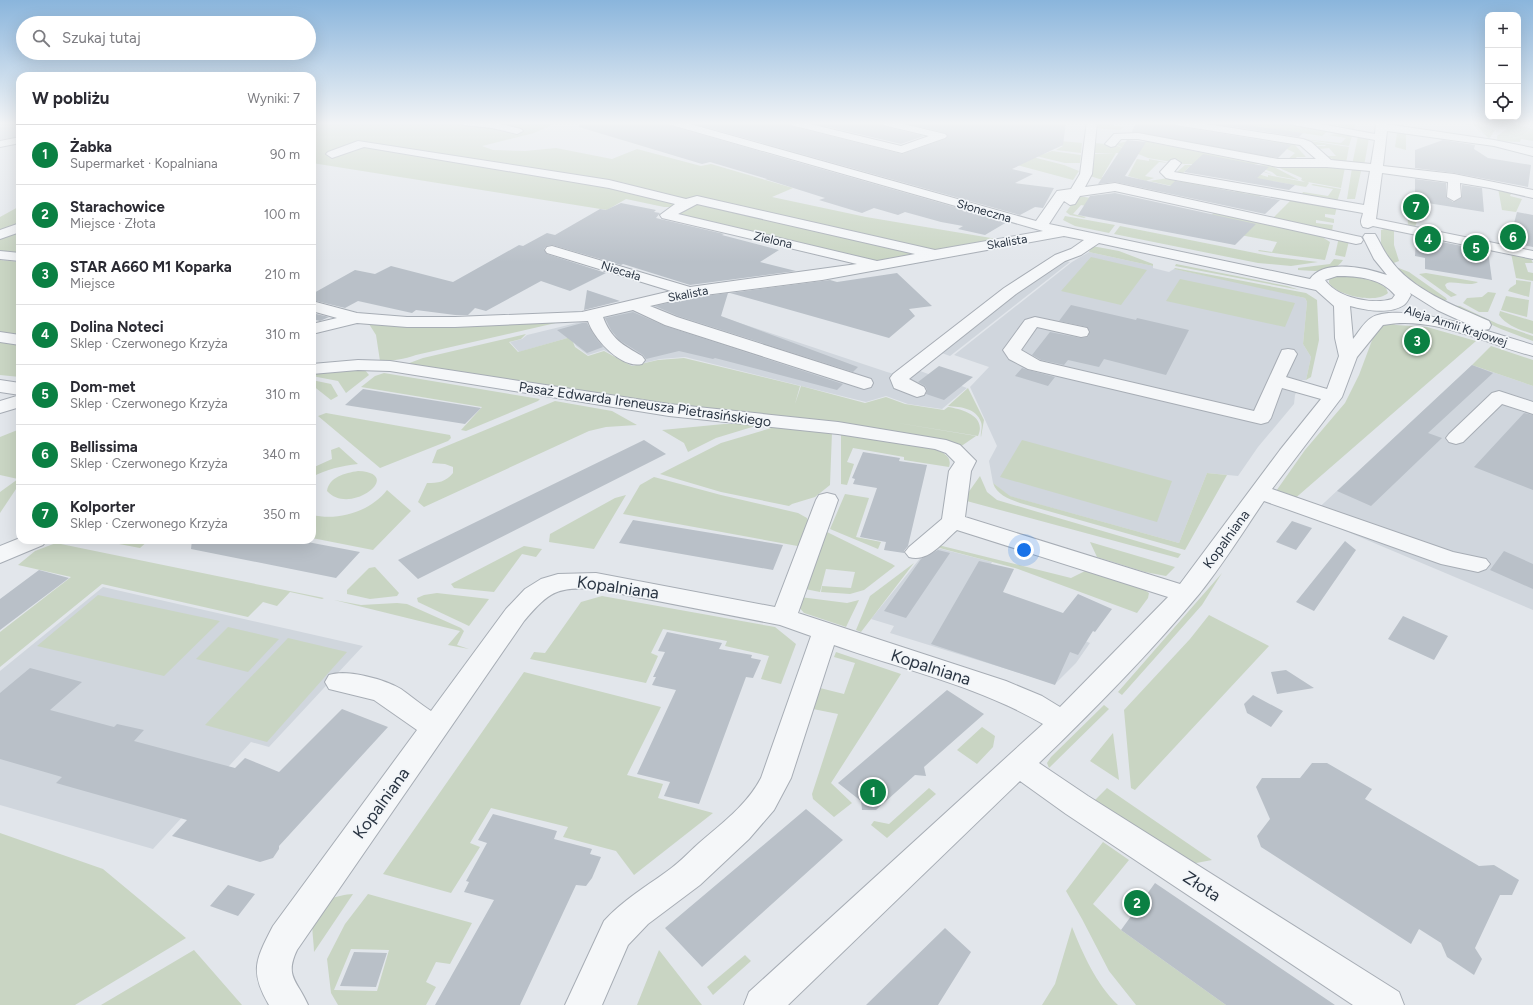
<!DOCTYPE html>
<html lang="pl">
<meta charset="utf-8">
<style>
:root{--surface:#fff;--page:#f7f7f7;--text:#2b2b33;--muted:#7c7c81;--line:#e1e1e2;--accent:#0b8043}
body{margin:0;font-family:Figtree,sans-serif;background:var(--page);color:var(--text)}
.controls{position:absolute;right:12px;top:12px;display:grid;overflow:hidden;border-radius:8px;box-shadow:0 4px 16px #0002}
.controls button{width:36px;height:36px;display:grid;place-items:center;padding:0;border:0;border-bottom:1px solid var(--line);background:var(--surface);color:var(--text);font:20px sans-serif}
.you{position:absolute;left:1024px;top:550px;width:14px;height:14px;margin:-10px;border:3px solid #fff;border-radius:50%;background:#1a73e8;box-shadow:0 0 0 6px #1a73e833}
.badge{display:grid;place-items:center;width:26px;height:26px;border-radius:50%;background:var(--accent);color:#fff;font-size:13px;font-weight:700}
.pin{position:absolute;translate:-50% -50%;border:2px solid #fff;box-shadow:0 1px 4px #0006}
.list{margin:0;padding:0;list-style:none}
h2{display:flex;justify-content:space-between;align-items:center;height:52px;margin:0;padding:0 16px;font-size:17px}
h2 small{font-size:13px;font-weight:400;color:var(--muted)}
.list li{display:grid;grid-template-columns:26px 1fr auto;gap:12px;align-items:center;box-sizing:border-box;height:60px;padding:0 16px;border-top:1px solid var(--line)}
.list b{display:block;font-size:15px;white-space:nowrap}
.list p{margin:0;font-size:13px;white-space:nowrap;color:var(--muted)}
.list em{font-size:13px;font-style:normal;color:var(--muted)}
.icon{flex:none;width:22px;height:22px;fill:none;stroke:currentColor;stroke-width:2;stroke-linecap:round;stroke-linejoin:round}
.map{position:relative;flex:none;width:1533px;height:1005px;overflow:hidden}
.search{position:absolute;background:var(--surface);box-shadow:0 4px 16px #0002;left:16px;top:16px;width:300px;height:44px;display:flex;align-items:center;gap:10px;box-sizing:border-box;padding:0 14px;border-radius:22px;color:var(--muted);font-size:15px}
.panel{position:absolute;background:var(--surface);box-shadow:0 4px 16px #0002;left:16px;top:72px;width:300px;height:472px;border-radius:12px}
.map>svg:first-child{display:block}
</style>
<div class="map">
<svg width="1533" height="1005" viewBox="0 0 1533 1005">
<rect width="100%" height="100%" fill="#e2e6eb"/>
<path fill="#d0d6dd" d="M0 122H20V136L0 140Z
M1089 252 1153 266V268L1169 272 1174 269 1260 287 1305 298 1307 302 1303 344 1311 357 1306 380H1302L1295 395 1294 404 1258 447 1238 476 1207 473 1179 543 1009 496 993 483 989 461 997 446 970 387 989 367 954 355 1072 262Z
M1061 260 1070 262 950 356 939 352 994 309Z
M667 301 680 303 887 372 909 378 920 371 967 388 942 409 908 404 886 396 866 402 685 357 660 359 632 366 604 350 588 355 576 346 571 337 519 352 510 342 522 339 527 335Z
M1472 365 1533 386V610L1310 516Z
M930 546 992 562 981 583 987 603 1090 643 1076 663 1055 684 890 633 894 626 871 619Z
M103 587 363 646 269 747 251 742 153 849 0 805V671Z"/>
<path fill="#c9d5c3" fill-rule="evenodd" d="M312 122H552L556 123 534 133 482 146 493 150 525 151 556 148 612 159 637 149 701 166 711 164 793 188 772 197 866 217 997 239 883 262 678 214 674 207H664L626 199 607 210 312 163Z
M1095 122H1114L1112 125 1124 127 1120 130 1095 128Z
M1229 122H1281L1329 130 1322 136Z
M1322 122H1321H1356L1354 129Z
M1451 122 1474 123 1495 130 1489 139 1477 126Z
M1513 124 1533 129V141L1521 139 1520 142 1497 141V136Z
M1201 129 1292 144 1294 142 1304 145H1295L1306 157H1296L1299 161 1287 160 1295 153 1273 142Z
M1332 131 1352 136 1349 146 1294 138 1341 143 1346 138 1328 135 1338 134 1331 133Z
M1397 133 1406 134V150L1395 147Z
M1358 136 1369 138 1364 166 1352 165Z
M939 139H962L1064 165 1079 171 1073 180 931 142Z
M1039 139 1082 143 1081 153 1056 150 1063 146Z
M1142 139 1151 140 1149 142 1248 162 1251 160 1267 164H1184L1148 158 1114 144 1129 141 1137 144 1146 142Z
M1310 141 1349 147 1346 163 1334 160 1327 156H1336L1329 148 1319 149 1317 146H1326L1325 145H1315Z
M1095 143 1115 145 1135 153H1094Z
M1006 149H1022L1044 154 1052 151 1081 155 1080 163H1065Z
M1116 153 1102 177 1114 180 1106 181 1090 176 1094 154Z
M1137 159 1149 161V159L1170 163 1159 162 1145 176 1154 178 1146 181 1128 176Z
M1224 164 1258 169 1273 175 1261 171 1258 174 1268 177V175L1305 182 1301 180 1302 178 1275 166 1292 165 1296 168H1319L1315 165 1345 167 1341 188 1308 182 1309 183 1306 187 1189 167 1183 173 1189 175 1177 172 1185 165Z
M1264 165 1274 167 1299 180 1277 176 1272 172 1255 166Z
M1352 168 1361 171 1355 199H1347Z
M1168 178H1179L1177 181 1184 182 1187 179 1191 180 1189 183 1210 187 1212 184 1216 185 1214 188 1235 192 1237 189 1245 190 1242 193 1249 194 1252 191 1264 193 1254 202 1249 203 1149 181Z
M1313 184 1341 189 1337 202 1272 190 1275 189 1302 194 1303 192 1328 196 1333 189 1311 185Z
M1498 188 1512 192 1510 196 1522 199 1516 212 1502 210Z
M1078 196 1210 216 1216 211 1316 233 1330 242 1325 260 1258 251 1259 250 1272 252 1277 242 1081 205 1073 214 1086 217 1084 218 1070 215 1066 212Z
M1293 198 1337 206 1335 215 1325 214V217L1334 219V223L1316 220V223L1333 225 1332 231 1273 218Z
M20 206V253L0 251V217Z
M1407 208 1421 210 1415 227 1408 225Z
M1065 216 1115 225 1109 233 1075 226 1063 220Z
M1120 226 1275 257 1318 262 1291 266 1258 263 1114 234Z
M1384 229H1394V245L1399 261 1391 264 1381 246V230Z
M1339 237 1349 241 1345 257 1335 255Z
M1092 246 1119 251 1153 264V266L1089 252Z
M1511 253 1530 257 1533 263H1525L1528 272 1533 273V281L1516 278Z
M1091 257 1147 270 1121 305 1061 291Z
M1334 259 1343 260C1335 274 1311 271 1298 270V268L1330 264Z
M0 260 20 262V377L0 375Z
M1176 264 1287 286 1300 290 1175 266Z
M1396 267 1409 272 1446 298 1447 300 1443 301 1415 283Z
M1175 268 1306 293 1317 300 1319 340 1311 377 1306 380 1311 357 1303 344 1307 302 1305 298 1174 269Z
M1426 273 1478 282C1471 287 1456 281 1447 283L1445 285 1447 289 1457 295 1451 297 1419 274Z
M1348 275 1377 282 1386 288 1388 293C1376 304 1338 296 1329 283V280L1333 277Z
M1180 279 1295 303 1285 327 1166 301Z
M1516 280 1531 282 1529 297 1508 291 1510 288 1516 284Z
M1488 292 1496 293 1488 312H1479L1463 303 1467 298 1482 297Z
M1506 296 1529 300 1527 317 1501 310Z
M1448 305 1460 306 1498 324 1533 336V341L1501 329Z
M1500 311 1533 321V334C1520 330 1507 326 1499 315Z
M560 322 416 355C404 359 393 361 380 361L376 335 369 324 409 326Z
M1389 322 1396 325 1427 327 1476 341 1292 501 1274 494 1305 450 1345 403 1359 375 1377 327Z
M526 334 521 339 509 342 518 352 571 337 575 347 588 356 604 351 632 366 658 360 684 358 800 386 795 404 801 386 865 403 886 397 905 404 944 410 948 407C962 409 987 416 978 436L892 422 976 436 960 447 404 365 423 358Z
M1491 346 1533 360V386L1472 365Z
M348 369 365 370 369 375 346 393 338 381 312 376V373Z
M384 373 540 399 538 401 466 431 461 430 482 407 361 387 375 376Z
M312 380 331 384 338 396 331 400 312 385Z
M968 388 984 420 981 437C980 434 983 427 981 422 976 408 961 407 948 406Z
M555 401 612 411 637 425 606 427 589 431 424 507 418 502 427 483C438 483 446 482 453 473V467L445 464 432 463 437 450Z
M326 413 450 435 451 438 448 441 380 468 318 416Z
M724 424H762L716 438 688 452 684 443 662 430Z
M778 426 832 432 830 485 815 497 792 504 789 506 721 492 660 474 721 443Z
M20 429V483L0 513V492L18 479 0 475V437Z
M841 433 931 448C940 451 953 455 949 467L904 460V457L853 448 847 462 854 464 847 485 841 484Z
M1022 440 1172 481 1157 522 1000 477Z
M339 447 358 464C341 466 327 469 312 477V468L332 459 331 450Z
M358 471C406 473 350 517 327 491 329 477 345 473 358 471Z
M1207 473 1227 475 1185 550 1020 503C1009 499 997 495 993 483L1010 496 1179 543Z
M980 476 987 492 997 500 1181 554 1178 558 963 500Z
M654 477 721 495 798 513 807 518 809 523 803 547 623 514 640 485Z
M387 490 411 511 373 550 312 538V515C338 521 370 512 387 490Z
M845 494 869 498 856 537 881 542 878 549 830 529Z
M626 495 594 549 549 542 550 534 615 498Z
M827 532 892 564 895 566 864 590 850 594 821 592 822 586 851 588 855 572 826 569 820 592 805 589Z
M98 540H149L140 548Z
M1090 542 1175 567 1166 576 1145 572 1097 557Z
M56 543 324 598 322 599 290 592 277 606 263 602 248 617 102 584 0 667V632L71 577 18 565 35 551Z
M934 544 1071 578 1087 570 1140 587 1149 593 1148 598 1137 613 1015 568 932 546Z
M524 546 542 549 536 557 522 554 494 592 454 588 451 584Z
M914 563 861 632 856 630 870 596Z
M375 567 399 593 397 596 370 599 347 594V590L369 568Z
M1222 573 1202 605 1122 695 1118 692Z
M437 593 489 599 469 626 418 602 417 598 424 595Z
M98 595 220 621 164 676 37 646Z
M602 596 775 627 796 644 781 684 761 679 769 656 725 646 727 641 663 629 651 653 658 656 646 683 530 659 534 652 545 653 581 602Z
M800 597 847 603 859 600 846 627 804 613 798 606Z
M334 600 361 605 397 603 407 604 461 628 464 631 457 645 469 649 448 645 460 631Z
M1209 615 1269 646 1135 790 1131 788 1124 710 1190 639Z
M228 627 279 639 248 672 196 659Z
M288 638 347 652 267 742 205 725Z
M836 652 901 674 831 783 852 803 834 817 813 799 812 794 838 714 813 709 820 688 844 694 855 663 834 657Z
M524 672 661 707 627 775 663 784 658 798 713 813 634 875 616 851 563 837 568 827 491 808 470 843 480 847 451 893 383 874Z
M1104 705 1109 709 1049 768 1047 763 1051 757Z
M982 727 995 736 993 747 977 764 957 750Z
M1113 733 1119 780 1090 761Z
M929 788 936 794 887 838 871 825 874 821 889 824Z
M1107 788 1212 860 1191 864 1092 803Z
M0 833 103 869 186 938 75 1005H0Z
M1103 842 1129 860 1093 904 1121 930 1226 1005H1136L1109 971 1082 919 1066 891Z
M353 894 314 952C314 942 311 928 313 918 317 900 338 895 353 894Z
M368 894 472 923 450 964 436 962 426 982 436 987 426 1005H338L331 993 327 959 345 924ZM351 949 389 950 377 991 334 990Z
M1072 927C1083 954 1096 984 1118 1005H1042L1055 984Z
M194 950 242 1005H101Z
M659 950 702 1005H637Z
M745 955 751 961 713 995 707 987Z"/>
<path fill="#b9c0c8" d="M580 122H666L668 125 1007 222 985 235 958 229 963 226 941 222 905 212 898 215 874 208 862 213 819 200 825 198 765 179H767L710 162 702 164 579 127Z
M687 122H785L787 125 902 154 945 139 948 136 945 133 900 122H1066L1063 145 1012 169 1033 174 1015 183 1054 188 1043 208 1035 207 1020 215Z
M807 122H877L879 125 924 136 901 144Z
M1136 122H1170L1176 126 1291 145 1278 158 1132 132Z
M1201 122H1229L1303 133 1299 137Z
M1127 140 1146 142 1125 176 1170 186 1175 181 1280 200 1265 214 1115 182 1098 184Z
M1443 140 1475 145 1474 149 1488 158 1531 165 1528 187 1454 173 1415 168V150Z
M1203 154 1269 167 1257 178 1295 185 1289 190 1184 172Z
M1415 179 1446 183V197L1453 202 1462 197V185L1482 188 1484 212 1415 201Z
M1115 193 1256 224 1235 245 1078 215 1090 196Z
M621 203 656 210 654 212 660 213 656 218 724 234 722 235 779 250 760 262 796 271 690 285 623 264 621 265 552 245 547 246 544 249 547 254 606 273 570 291 541 281 486 311 475 308 468 315H455L416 310 412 313 358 301 345 308 312 300V294L355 270 375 274 391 266 453 282 519 245 523 246 547 233 555 235 600 209 606 210Z
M1517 212 1533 215V247L1509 242Z
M1416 237 1488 251 1492 280 1425 269V258L1415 256Z
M897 273 932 306 909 309 915 316 889 338 730 293 830 280 837 282Z
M587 290 620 301 584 310Z
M728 293 721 316 858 367 853 372 678 316 655 306 689 298Z
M1071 305 1136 320 1137 318 1189 330 1166 375 1104 359 1099 367 1068 360 1064 365 1041 360 1032 355 1050 332 1081 338 1088 337 1090 331 1087 327 1059 321Z
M633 312 665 326 843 384 837 390 715 358 713 359 679 351 646 359 643 355 619 340 611 330 605 318Z
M312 313 329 317 320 321 312 319Z
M582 323H587L595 337 603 347 587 353 557 330Z
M1472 365 1493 373 1428 433 1442 438 1371 506 1337 491Z
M939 366 973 377 944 400 926 394 927 390 925 386 918 382Z
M1022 368 1028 370 1055 377 1048 386 1015 376Z
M363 389 481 408 465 424 345 405Z
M1524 413 1533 415V490L1474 467Z
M644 440 666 454 418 579 398 560Z
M863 452 900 458 899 461 927 465 908 546 904 551V553L884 550 886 542 860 537 877 488 853 484 855 479 852 478Z
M633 520 783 545 773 570 619 543Z
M1292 521 1312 528 1296 550 1276 542Z
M192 540H297L360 552 336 578 191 549Z
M1345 541 1356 550 1314 611 1296 602Z
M938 550 950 553 906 618 884 611 921 559Z
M1504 551 1533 564V589L1490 570Z
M979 561 1014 569 1003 592 1063 613 1078 594 1112 609 1095 632 1093 631 1078 655 1070 652 1055 685 931 644Z
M39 570 69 578 0 630V599Z
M1403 616 1448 636 1434 660 1388 639Z
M667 632 722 643 719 649 752 655 751 658 761 660 753 678 746 677 699 804 664 796 670 782 637 774 676 690 652 685 656 677H653L665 652 658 651Z
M30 668 82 682 50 710 114 727 117 724 144 730 134 741 235 768 245 758 279 772 342 709 388 727 279 846V849L273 858 260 862 172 836 187 820 56 783 62 777 0 759V693Z
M1286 670 1314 688 1277 694 1271 672Z
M947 690 984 714 924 767 926 776 915 775 876 810H862L861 801 838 783Z
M1253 695 1283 711 1271 727 1247 713 1244 704Z
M1312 763H1327L1372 789 1365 799 1479 866 1494 865 1519 880 1512 895H1500L1475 948 1482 959 1474 975 1447 957 1441 943 1419 929 1411 944 1261 847 1257 836 1270 819 1256 787 1262 778H1300Z
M806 809 843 840 702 967 665 928Z
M493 814 557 831 554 839 592 849 590 854 601 857 592 878 586 886 576 885 520 1005H435L494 900 464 892 469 882 466 881 487 843 478 840Z
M1155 883 1335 1005H1226L1121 930Z
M228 885 255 894 238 916 210 906Z
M945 928 971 952 938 1005H866Z
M354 952 387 953 376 987 340 986Z"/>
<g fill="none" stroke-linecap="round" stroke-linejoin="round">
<defs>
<path id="minor" d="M459 122H492L521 129 523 131 517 134 492 128 464 125Z
M667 122H683L1036 221 1057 191 1071 189 1080 174 1087 122H1097L1092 174 1085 187 1115 183 1356 236 1361 237 1363 240 1361 243 1356 244 1115 191 1080 196 1075 204 1070 205 1064 201 1049 224 1310 279C1324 258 1367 268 1387 275L1374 259 1363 237 1365 234H1375C1380 242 1383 250 1389 258 1411 290 1455 306 1489 321L1491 325 1489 329 1484 330 1533 345V356C1485 344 1434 315 1383 325L1357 357 1342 397 1272 489 1453 552 1486 559 1490 564 1486 569 1478 572 1441 564 1264 501C1243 532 1223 564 1200 593 1150 653 1095 709 1039 763L1088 796 1399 992 1404 1005H1353L1066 814 1020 781 788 1005H744L749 992 1043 724C978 686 904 670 834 645L791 778 774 810 749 839 700 885 648 924 628 945 602 1005H565L604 921C622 901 644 888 666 872 678 864 688 853 698 844 721 824 747 805 761 778L811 636 780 625 596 589C556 587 550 591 524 621L297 950C284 977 298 981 308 1005H269C249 971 256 959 273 926L417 730 374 700 329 689 325 682 329 675C347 669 384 679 401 689 411 696 420 704 431 711L506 609 525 589 541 579 558 574 596 573 775 607 816 500 819 495 827 493 835 495 838 500 798 613 1006 681 1042 696 1060 707 1168 597 957 530C943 542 928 563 909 557L905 552 909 547 942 519 949 471 955 462 946 453 935 449 838 434 669 416 390 371 358 370 312 374V364L358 360 390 361 669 404 838 422 946 440 960 445 976 461 971 471 965 517 1180 584 1280 450 1321 399 1282 388 1271 418 1268 422 1261 424 1028 369 1009 359 1003 350 1006 346 1025 320 1035 317 1087 328 1089 332 1087 336 1081 337 1037 327 1021 350 1040 361 1254 411 1282 350 1288 349 1294 350 1297 354 1286 377 1327 389 1339 356 1335 338 1334 306 1316 290 1099 243 1081 255 1065 261 1016 294 909 379 924 387 926 391 924 395 917 397 894 388 890 378 893 374 1004 288 1055 255 1071 249 1084 240 1064 236 822 280 689 297 650 306 677 317 871 379 873 383 871 387 864 389 665 325 633 310 603 317C611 339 623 345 642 356L645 360 642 364C621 369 594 339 588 321L455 327H407L357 323 312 334V324L337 318 312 311V301L357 313 407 317H455L582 312 671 291 547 253 545 250 547 247 552 246 690 287 857 264 662 218 660 215 675 204 609 188 364 147 332 158 326 154 328 152 358 141 609 180 686 199 697 196 935 250 1043 231 668 124ZM697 204 915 254 877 261 678 214ZM1337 276C1358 276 1381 278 1395 295L1392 299C1373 305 1337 298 1325 280ZM1410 293 1437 310 1472 326C1451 320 1391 305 1371 318 1364 322 1358 333 1353 339L1350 306C1365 310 1389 315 1404 305 1407 303 1409 298 1411 295Z
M786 122H802L901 146 929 136 879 124 878 122H895L945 134 947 136 945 138 902 153 787 124Z
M1171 122H1194L1303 139 1311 142 1331 160 1371 164 1375 140 1294 125 1289 122H1310L1375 134 1376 122H1386V124L1494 140 1533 148V156L1494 146 1387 131 1383 166 1454 174 1533 190V198L1490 188 1460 183 1461 197 1454 201 1447 197 1448 182 1382 173 1376 219 1533 251V259L1373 226 1368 228 1363 227C1359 221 1362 219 1363 213L1170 179 1166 178 1160 172 1171 160 1175 159 1181 163 1174 172 1364 205 1370 171 1327 167H1278L1138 139H1121L1115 146 1111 147 1105 144 1114 134 1138 133 1278 159H1316L1300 145 1176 125Z
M20 137V143L0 147V141Z
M20 223V232L0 239V230Z
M0 251 20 253V261L0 259Z
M0 332 20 335V345L0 342Z
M0 380 20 383V395L0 392Z
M1499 391 1533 402V414L1502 404 1463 442 1456 444 1449 442 1446 438 1449 434 1492 393Z
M20 395V407L0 413V401Z
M20 538V540H47L43 545 0 563V546Z"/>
</defs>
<use href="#minor" stroke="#a7adb5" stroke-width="2"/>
<use href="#minor" fill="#f5f7f9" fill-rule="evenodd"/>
</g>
<linearGradient id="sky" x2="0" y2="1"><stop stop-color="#8ab5dc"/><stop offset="0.47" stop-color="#f2f4f6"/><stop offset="1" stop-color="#f2f4f6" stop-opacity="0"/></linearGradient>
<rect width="1533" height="262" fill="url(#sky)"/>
<g text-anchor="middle" stroke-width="3.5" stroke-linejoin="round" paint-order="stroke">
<g font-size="12" fill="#2a3543" stroke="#f2f5f8">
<text transform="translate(984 211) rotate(16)" y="4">Słoneczna</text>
<text transform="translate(773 240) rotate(13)" y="4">Zielona</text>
<text transform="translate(1007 242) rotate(-10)" y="4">Skalista</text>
<text transform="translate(621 271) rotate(17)" y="4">Niecała</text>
<text transform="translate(688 294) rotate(-11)" y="4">Skalista</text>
<text transform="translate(1456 326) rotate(18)" y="4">Aleja Armii Krajowej</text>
</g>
<g font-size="14" fill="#2a3543" stroke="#f2f5f8">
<text transform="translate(645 404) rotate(8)" y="5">Pasaż Edwarda Ireneusza Pietrasińskiego</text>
<text transform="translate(1226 539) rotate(-54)" y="5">Kopalniana</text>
</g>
<g font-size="17" fill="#2a3543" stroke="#f2f5f8">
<text transform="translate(618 587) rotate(8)" y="6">Kopalniana</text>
<text transform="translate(931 667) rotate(18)" y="6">Kopalniana</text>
<text transform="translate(381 803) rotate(-54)" y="6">Kopalniana</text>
<text transform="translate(1202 886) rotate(33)" y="6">Złota</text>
</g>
</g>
</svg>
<div class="controls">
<button>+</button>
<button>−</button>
<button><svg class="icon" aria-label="locate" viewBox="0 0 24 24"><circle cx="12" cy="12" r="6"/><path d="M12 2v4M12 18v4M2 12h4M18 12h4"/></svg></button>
</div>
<div class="you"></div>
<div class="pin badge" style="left:873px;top:792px">1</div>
<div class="pin badge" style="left:1137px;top:903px">2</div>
<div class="pin badge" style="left:1417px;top:341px">3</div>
<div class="pin badge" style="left:1428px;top:239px">4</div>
<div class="pin badge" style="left:1476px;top:248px">5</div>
<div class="pin badge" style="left:1513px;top:237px">6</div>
<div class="pin badge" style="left:1416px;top:207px">7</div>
<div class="search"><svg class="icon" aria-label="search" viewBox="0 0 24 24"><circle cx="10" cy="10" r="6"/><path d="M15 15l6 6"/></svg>Szukaj tutaj</div>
<section class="panel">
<h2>W pobliżu<small>Wyniki: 7</small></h2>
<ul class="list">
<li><span class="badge">1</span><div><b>Żabka</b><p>Supermarket · Kopalniana</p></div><em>90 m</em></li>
<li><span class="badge">2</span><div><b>Starachowice</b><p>Miejsce · Złota</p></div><em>100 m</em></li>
<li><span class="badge">3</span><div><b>STAR A660 M1 Koparka</b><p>Miejsce</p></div><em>210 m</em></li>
<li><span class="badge">4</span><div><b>Dolina Noteci</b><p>Sklep · Czerwonego Krzyża</p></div><em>310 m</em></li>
<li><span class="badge">5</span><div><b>Dom-met</b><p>Sklep · Czerwonego Krzyża</p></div><em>310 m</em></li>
<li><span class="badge">6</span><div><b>Bellissima</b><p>Sklep · Czerwonego Krzyża</p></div><em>340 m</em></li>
<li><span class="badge">7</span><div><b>Kolporter</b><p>Sklep · Czerwonego Krzyża</p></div><em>350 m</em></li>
</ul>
</section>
</div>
